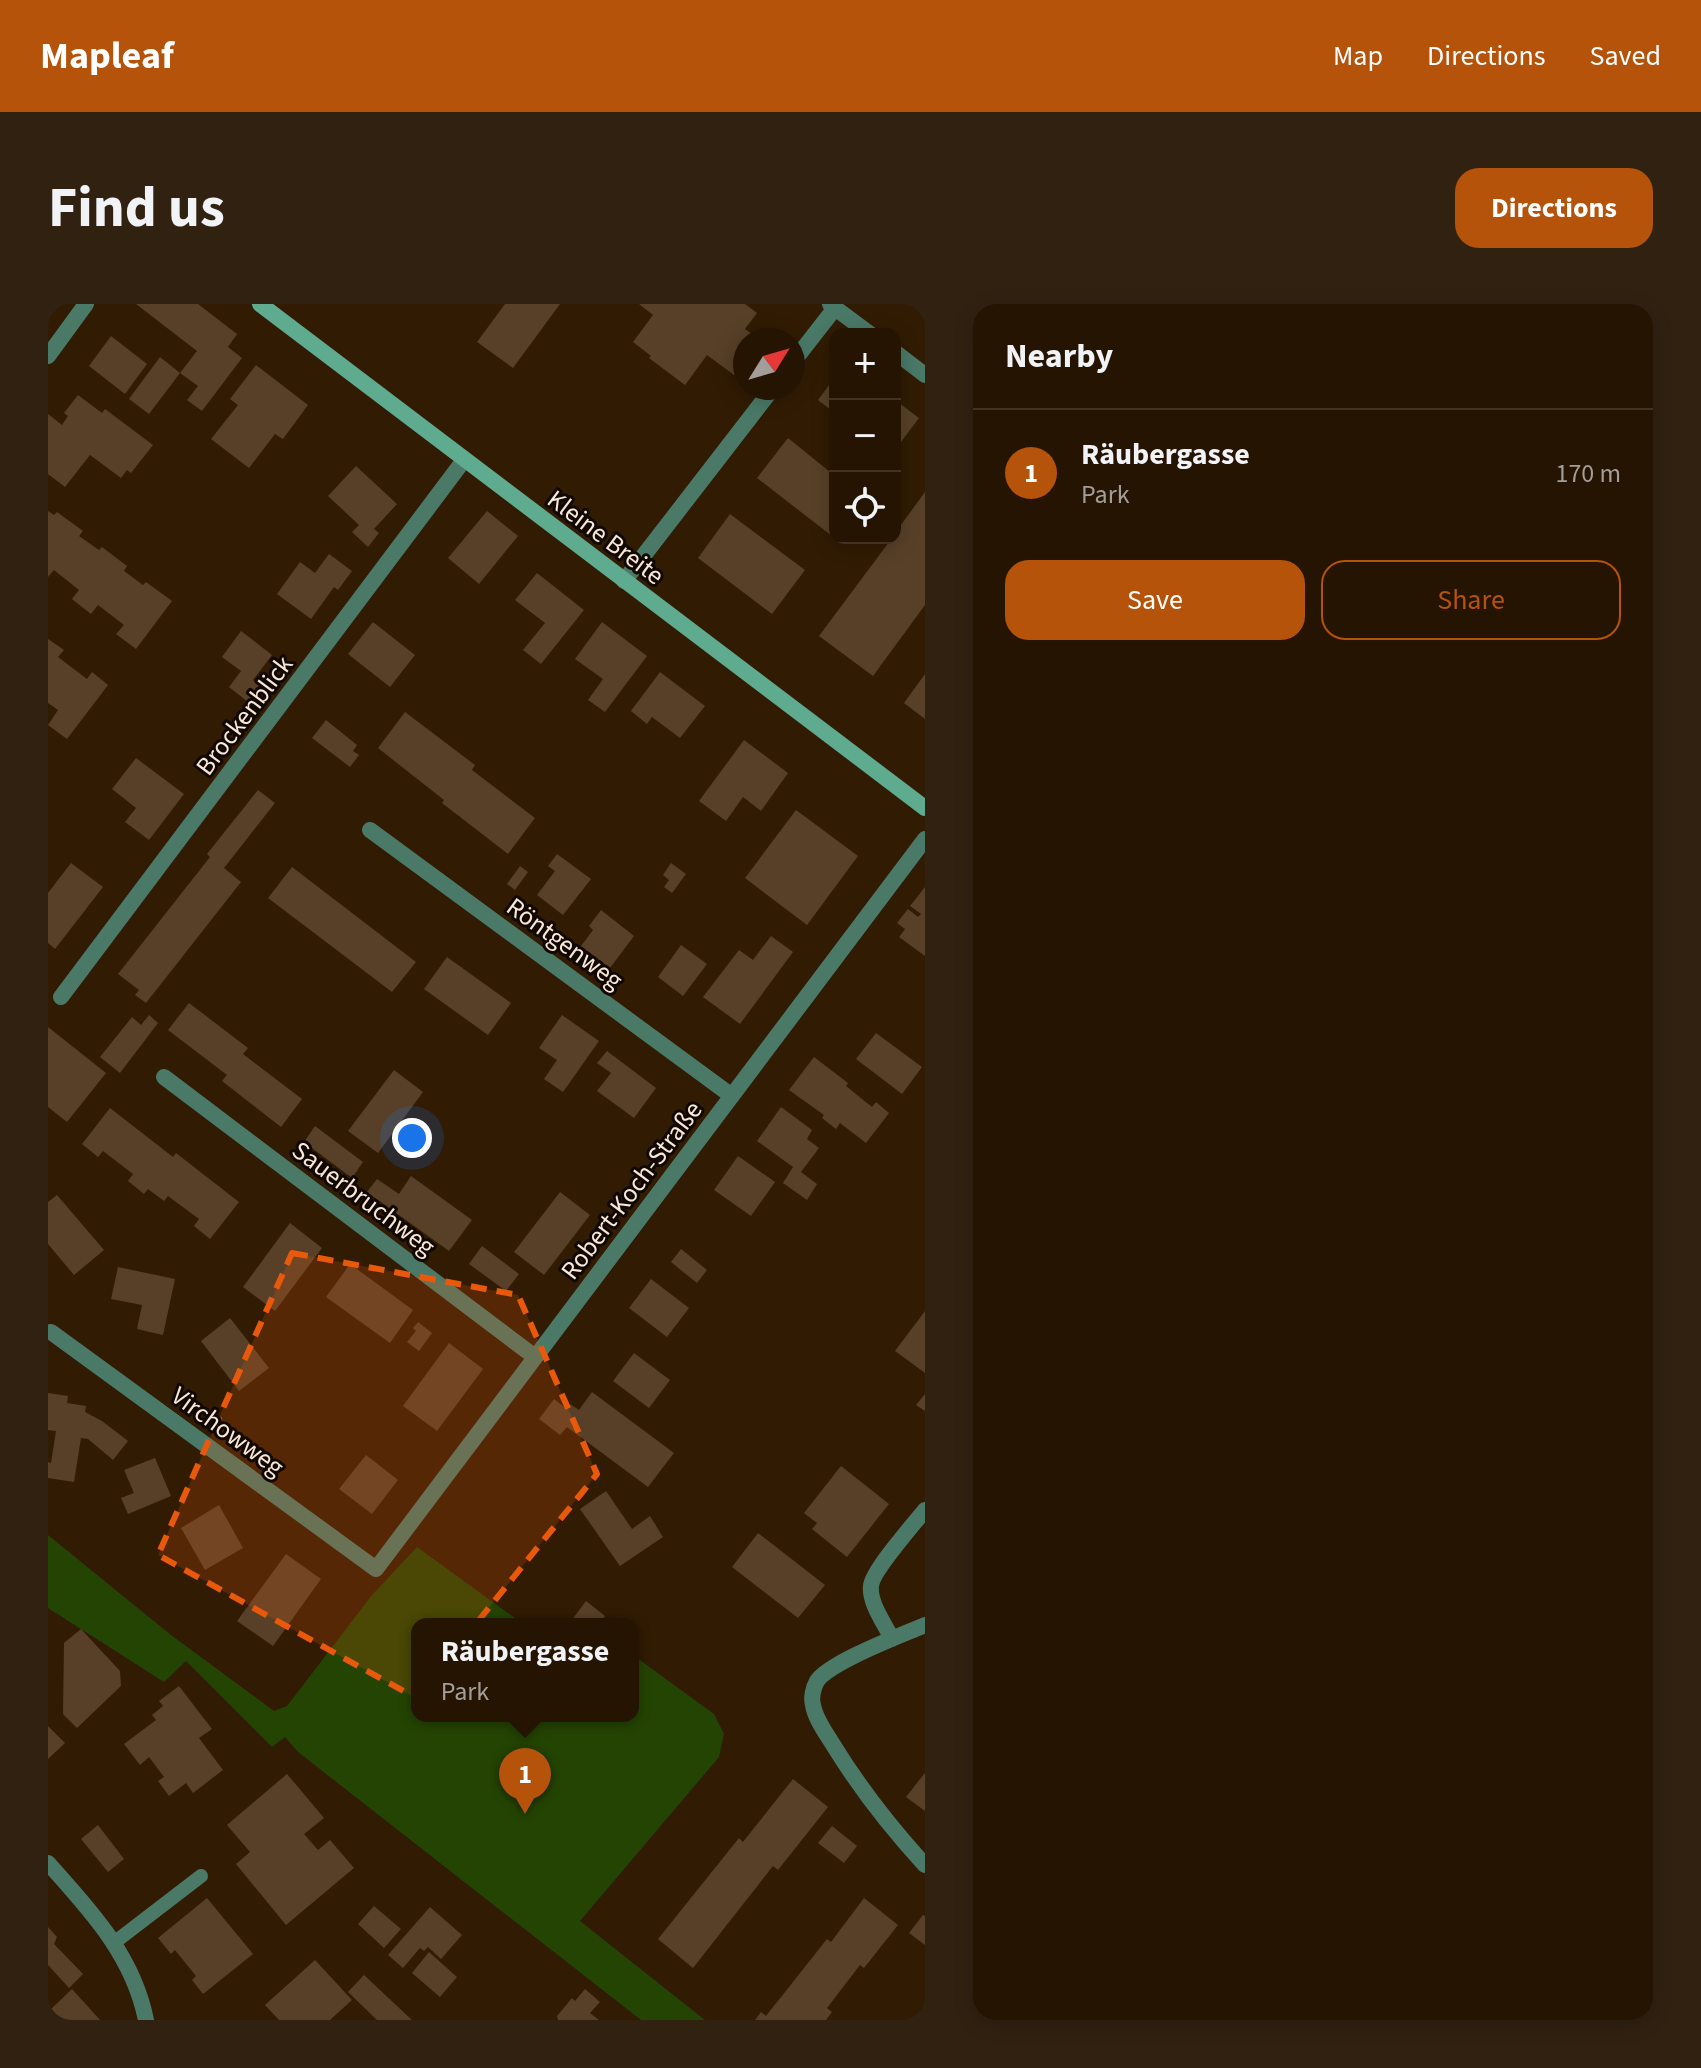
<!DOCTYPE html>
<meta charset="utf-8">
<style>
:root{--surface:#251402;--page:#312111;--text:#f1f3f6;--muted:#a39e99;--line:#423324;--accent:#b45309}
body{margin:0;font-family:"Source Sans 3",sans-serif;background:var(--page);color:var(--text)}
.controls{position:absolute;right:24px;top:24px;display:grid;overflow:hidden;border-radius:16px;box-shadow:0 4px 20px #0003}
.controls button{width:72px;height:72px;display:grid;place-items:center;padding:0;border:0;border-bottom:2px solid var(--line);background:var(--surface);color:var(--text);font:40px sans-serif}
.compass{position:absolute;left:685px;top:24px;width:72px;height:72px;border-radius:50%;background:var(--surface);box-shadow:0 4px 20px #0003;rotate:53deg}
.you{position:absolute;left:364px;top:834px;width:28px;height:28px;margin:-20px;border:6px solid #fff;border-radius:50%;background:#1a73e8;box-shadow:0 0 0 12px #1a73e833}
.badge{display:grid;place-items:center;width:52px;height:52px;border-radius:50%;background:var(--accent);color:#fff;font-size:26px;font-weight:700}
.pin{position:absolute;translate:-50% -66px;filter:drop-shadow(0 2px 4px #0008)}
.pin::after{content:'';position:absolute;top:42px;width:28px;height:24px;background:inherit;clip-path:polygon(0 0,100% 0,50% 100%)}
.popup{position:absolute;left:363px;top:1314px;width:228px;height:104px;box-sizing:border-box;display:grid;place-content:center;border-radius:16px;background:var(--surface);filter:drop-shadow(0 2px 6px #0005);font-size:26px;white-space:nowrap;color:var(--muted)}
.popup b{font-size:30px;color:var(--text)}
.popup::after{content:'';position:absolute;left:50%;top:100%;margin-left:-16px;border:16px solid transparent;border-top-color:var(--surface)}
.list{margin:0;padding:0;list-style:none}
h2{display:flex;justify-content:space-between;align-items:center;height:104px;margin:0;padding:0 32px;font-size:34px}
h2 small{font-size:26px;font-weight:400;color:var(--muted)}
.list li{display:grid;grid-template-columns:52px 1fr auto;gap:24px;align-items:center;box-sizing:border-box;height:128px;padding:0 32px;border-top:2px solid var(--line)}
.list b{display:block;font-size:30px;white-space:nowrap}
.list p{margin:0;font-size:26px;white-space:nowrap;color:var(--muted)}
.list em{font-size:26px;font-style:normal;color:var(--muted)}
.actions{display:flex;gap:16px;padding:24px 32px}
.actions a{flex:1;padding:18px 0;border:2px solid var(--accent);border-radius:24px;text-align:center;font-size:28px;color:var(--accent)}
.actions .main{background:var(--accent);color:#fff}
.icon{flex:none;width:44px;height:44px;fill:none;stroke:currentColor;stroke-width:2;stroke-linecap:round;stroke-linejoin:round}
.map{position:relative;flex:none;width:877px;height:1716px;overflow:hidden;border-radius:24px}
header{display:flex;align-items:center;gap:48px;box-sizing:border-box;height:112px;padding:0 40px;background:var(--accent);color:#fff}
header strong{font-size:38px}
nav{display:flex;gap:44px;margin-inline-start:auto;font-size:28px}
.intro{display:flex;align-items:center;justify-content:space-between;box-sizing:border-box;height:192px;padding:0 48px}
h1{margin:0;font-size:56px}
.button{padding:20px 36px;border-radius:24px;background:var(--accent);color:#fff;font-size:28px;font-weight:700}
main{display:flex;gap:48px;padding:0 48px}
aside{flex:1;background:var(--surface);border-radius:24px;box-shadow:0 4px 20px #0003}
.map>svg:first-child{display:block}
</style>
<header>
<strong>Mapleaf</strong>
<nav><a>Map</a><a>Directions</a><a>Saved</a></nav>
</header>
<div class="intro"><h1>Find us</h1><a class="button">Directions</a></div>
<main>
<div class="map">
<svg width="877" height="1716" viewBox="0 0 877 1716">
<rect width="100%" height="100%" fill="#311b03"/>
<path fill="#244403" d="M0 1231 123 1331 226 1407 239 1402 324 1291 369 1243 475 1320H369V1412H585V1351L666 1410 676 1430 671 1453 532 1617 657 1716H593L250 1448 237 1433 224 1443 138 1357 116 1378 0 1304Z"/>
<path fill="#584028" d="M88 0H150L189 30 180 43 194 54 154 107 139 96 150 82 132 69 149 47Z
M457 0H512L465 64 429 38Z
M591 0H697L709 9 697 25 712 36H697V56L686 71 659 51 637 81 601 54 603 52 585 38 605 11Z
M63 32 99 60 77 90 41 62Z
M112 53 132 69 101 110 81 95Z
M208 61 260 101 235 135 227 130 201 164 163 135 190 101 182 95Z
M787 73V109L770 96Z
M30 91 54 109 57 105 105 141 83 169 79 166 73 174 42 151 17 183 0 170V110L14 121 20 112 16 109Z
M847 96 871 114 847 146Z
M740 134 787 172V228L784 232 709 174Z
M308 162 349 200 326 225 331 229 320 243 304 228 311 221 280 192Z
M877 188V301L825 372 771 332 844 234H847V229Z
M0 207 6 211 9 208 35 227 31 232 51 246 54 243 79 262 76 267 95 281 98 278 124 297 88 345 68 330 76 321 50 301 43 310 24 295 31 286 6 266 0 273Z
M439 207 470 232 431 280 400 254Z
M682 210 757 266 724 310 650 254Z
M281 250 304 267 290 286 286 283 263 315 229 290 252 258 267 269Z
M489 269 536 306 493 360 475 346 497 319 467 296Z
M325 318 367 351 342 383 300 350Z
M554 318 599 352 557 408 540 396 555 375 527 355Z
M193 327 224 351 205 376 213 382 200 398 181 383 193 367 174 353Z
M0 335 16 346 10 353 39 375 44 368 60 381 19 435 0 421 10 406 0 399Z
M612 368 657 402 632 434 604 413 599 420 583 407Z
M877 370V415L856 399Z
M357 408 427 461 424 466 487 514 460 550 394 499 396 496 330 444Z
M278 416 309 441 305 447 311 451 302 463 264 434Z
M696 436 740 469 713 507 695 493 678 517 651 497Z
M88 454 136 490 101 536 77 518 88 504 64 485Z
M210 486 227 499 176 564 193 578 98 699 87 691 91 686 70 670 162 553 159 550Z
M748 506 810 552 759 621 697 574Z
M509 550 543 575 515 611 489 591 507 567 500 562Z
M23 559 55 583 7 645 0 639V589Z
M623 559 638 570 624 589 616 583 621 576 615 571Z
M472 562 480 568 467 586 459 580Z
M244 563 368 658 344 688 220 594Z
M877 583V652L851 633 857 625 849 619 860 605 870 613 873 610 862 602Z
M553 606 586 632 562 664 533 642 545 626 541 622Z
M723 632 745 648 692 720 655 693 691 646 705 656Z
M633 641 659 660 635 692 610 673Z
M399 653 463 699 440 731 376 685Z
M141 699 200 744 195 750 254 795 233 823 174 777 179 771 120 726Z
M101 711 110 719 72 769 52 753 84 713 93 721Z
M514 711 551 737 515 788 496 775 509 756 491 744Z
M0 723 58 769 19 818 0 803Z
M828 729 874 763 854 790 808 755Z
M559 747 608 784 586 814 549 787 563 769 549 759Z
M766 753 800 779 798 782 824 803 828 798 841 809 818 839 792 819 788 825 774 814 776 811 741 786Z
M346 766 375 788 330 849 300 827Z
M733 803 764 826 759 835 771 844 753 868 769 880 759 896 735 879 745 863 709 837Z
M62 804 125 853 128 849 191 898 162 935 146 922 151 915 120 892 116 897 100 885 96 890 80 877 85 870 55 847 50 853 34 840Z
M267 822 315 858 304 874 256 838Z
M690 852 727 878 703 912 666 886Z
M363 872 424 916 401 947 319 888 329 875 351 890Z
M512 888 542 911 496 971 466 948Z
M9 891 56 946 26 971 0 940V898Z
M242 919 274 944 227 1007 195 983Z
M434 942 471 970 458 987 421 960Z
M633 945 659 966 649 979 623 958Z
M302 960 365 1006 342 1039 278 993Z
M70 963 127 975 115 1031 89 1025 94 1001 63 995Z
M603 975 641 1004 619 1033 581 1004Z
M877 1007V1069L847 1047Z
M182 1014 221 1064 191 1087 153 1037Z
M370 1018 384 1029 371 1047 359 1038 368 1027 365 1024Z
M401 1039 435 1065 389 1127 355 1102Z
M586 1049 622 1076 601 1104 565 1077Z
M544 1088 626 1149 600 1183 519 1123 512 1131 491 1115 506 1095 519 1105 522 1100 531 1106Z
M0 1089 20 1092 19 1099 38 1102 37 1108 54 1117 80 1137 65 1156 40 1135 33 1134 26 1178 0 1174V1158L3 1159 8 1127 0 1126Z
M877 1090V1107L868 1101Z
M318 1151 350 1176 324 1210 291 1185Z
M107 1154 123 1192 80 1210 73 1194 86 1189 76 1166Z
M793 1162 841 1200 799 1253 764 1225 769 1219 756 1209Z
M558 1187 584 1225 602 1212 615 1233 572 1262 532 1205Z
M171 1201 195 1244 157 1266 133 1224Z
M710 1229 777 1281 750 1314 684 1263Z
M238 1250 273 1275 225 1342 189 1317Z
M538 1297 557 1312 551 1320H521Z
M33 1325 72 1367 73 1382 29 1424 15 1410 16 1339Z
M131 1382 164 1425 151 1434 175 1466 145 1489 138 1479 121 1492 110 1477 116 1473 101 1453 92 1461 76 1440 108 1416 104 1411 115 1402 111 1397Z
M0 1422 17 1439 0 1455Z
M877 1469V1507L858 1493Z
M239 1470 276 1514 256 1530 270 1546 282 1536 306 1564 238 1621 188 1560 202 1548 179 1521Z
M745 1475 780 1503 730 1566 725 1562 645 1664 610 1635 691 1534 695 1538Z
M50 1521 76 1555 60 1568 33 1535Z
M784 1522 809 1542 796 1559 770 1539Z
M159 1594 205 1650 155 1690 144 1676 148 1672 127 1646 123 1650 110 1634Z
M816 1594 850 1621 816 1664 812 1661 779 1704 784 1708 778 1716H707L713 1708 718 1712 779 1635 783 1638Z
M326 1602 353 1625 336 1644 310 1620Z
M382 1603 414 1631 393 1655 380 1643 376 1647 372 1644 355 1664 340 1651Z
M875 1611 877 1612V1641L861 1629Z
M0 1623 9 1633 6 1640 35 1670 21 1684 0 1661Z
M381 1648 409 1673 392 1693 364 1669Z
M267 1656 304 1696 282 1716H231L217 1701Z
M316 1671 364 1716H329L300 1688Z
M24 1685 52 1716H0V1708Z
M537 1685 552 1698 542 1709 551 1716H510L509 1712 524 1694 527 1697Z"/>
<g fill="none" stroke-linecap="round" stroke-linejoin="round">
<path stroke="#4a7968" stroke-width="14" d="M67 1638 153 1572"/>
<path stroke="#4a7968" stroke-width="16" d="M787 4 822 30
M847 48 877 71
M0 52 38 0
M745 58 787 4 782 0
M576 277 725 84
M322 526 684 792
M13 693 416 156
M116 773 487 1053
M3 1028 328 1265 877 535
M877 1321C854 1331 782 1358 769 1377 765 1384 763 1394 765 1401 767 1414 777 1428 784 1439 811 1483 842 1523 877 1561
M844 1335C837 1320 821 1299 823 1282 824 1267 866 1220 877 1206
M0 1559C42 1606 85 1651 98 1716"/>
<path stroke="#5eab90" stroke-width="16" d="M212 0 877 504"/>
</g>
<path fill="#e8590c" fill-opacity="0.2" stroke="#e8590c" stroke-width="6" stroke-dasharray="16 10" stroke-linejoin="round" d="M244 949 470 991 549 1170 368 1394 110 1251Z"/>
<g text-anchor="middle" stroke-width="6" stroke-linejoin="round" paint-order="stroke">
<g font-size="26" fill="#f8e8da" stroke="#110802">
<text transform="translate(558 233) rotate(37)" y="9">Kleine Breite</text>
<text transform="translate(196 411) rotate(-53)" y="9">Brockenblick</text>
<text transform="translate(517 639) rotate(36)" y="9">Röntgenweg</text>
<text transform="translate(583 886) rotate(-53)" y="9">Robert-Koch-Straße</text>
<text transform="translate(316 894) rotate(37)" y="9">Sauerbruchweg</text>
<text transform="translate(180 1127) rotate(36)" y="9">Virchowweg</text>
</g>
</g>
</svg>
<div class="controls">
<button>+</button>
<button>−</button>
<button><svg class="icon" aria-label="locate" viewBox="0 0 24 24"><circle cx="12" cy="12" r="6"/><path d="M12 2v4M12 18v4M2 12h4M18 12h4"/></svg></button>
</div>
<svg class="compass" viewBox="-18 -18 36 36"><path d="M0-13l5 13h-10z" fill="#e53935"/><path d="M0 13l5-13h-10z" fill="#a39e99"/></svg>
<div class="you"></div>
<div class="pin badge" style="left:477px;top:1510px">1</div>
<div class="popup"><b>Räubergasse</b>Park</div>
</div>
<aside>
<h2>Nearby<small></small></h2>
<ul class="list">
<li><span class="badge">1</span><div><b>Räubergasse</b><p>Park</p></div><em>170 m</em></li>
</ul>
<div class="actions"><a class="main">Save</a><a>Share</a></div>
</aside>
</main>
